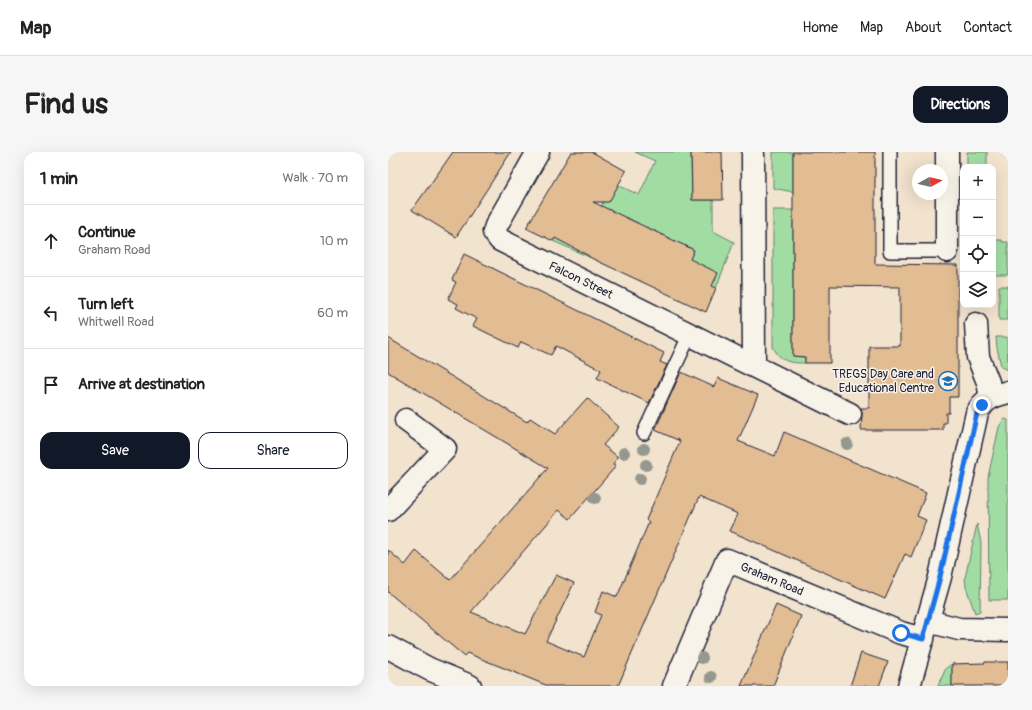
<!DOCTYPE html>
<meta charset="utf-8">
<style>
:root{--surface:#fff;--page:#f6f6f6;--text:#222;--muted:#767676;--line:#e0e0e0;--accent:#111827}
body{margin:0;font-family:Pangolin,sans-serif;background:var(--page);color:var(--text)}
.controls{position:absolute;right:12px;top:12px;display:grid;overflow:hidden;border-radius:8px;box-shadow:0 4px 16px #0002}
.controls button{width:36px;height:36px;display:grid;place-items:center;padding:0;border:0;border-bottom:1px solid var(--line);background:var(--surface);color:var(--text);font:20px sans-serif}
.compass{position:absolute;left:524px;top:12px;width:36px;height:36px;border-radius:50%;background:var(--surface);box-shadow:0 4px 16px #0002;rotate:82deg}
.stop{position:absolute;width:12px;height:12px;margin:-9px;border:3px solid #1a73e8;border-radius:50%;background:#fff}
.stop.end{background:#1a73e8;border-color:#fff;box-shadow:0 1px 4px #0008}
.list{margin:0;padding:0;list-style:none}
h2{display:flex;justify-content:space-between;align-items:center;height:52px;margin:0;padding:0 16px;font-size:17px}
h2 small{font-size:13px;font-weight:400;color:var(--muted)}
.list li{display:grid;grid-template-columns:26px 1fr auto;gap:12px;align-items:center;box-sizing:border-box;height:72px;padding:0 16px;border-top:1px solid var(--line)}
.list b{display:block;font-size:15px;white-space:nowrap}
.list p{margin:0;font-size:13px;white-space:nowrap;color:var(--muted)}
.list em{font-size:13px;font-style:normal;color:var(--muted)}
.actions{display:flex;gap:8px;padding:12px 16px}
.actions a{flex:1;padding:9px 0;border:1px solid var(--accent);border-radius:12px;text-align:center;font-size:14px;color:var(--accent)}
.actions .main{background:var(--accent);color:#fff}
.icon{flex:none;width:22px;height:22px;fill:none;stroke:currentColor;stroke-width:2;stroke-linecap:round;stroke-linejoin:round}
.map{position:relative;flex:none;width:620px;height:534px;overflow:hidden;border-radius:12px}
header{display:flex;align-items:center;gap:24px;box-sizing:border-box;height:56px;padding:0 20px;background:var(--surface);border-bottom:1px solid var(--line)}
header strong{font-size:19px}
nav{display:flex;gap:22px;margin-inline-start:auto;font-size:14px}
.intro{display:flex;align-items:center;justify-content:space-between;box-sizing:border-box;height:96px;padding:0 24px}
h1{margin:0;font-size:28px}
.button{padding:10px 18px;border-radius:12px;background:var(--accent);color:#fff;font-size:14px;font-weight:700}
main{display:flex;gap:24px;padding:0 24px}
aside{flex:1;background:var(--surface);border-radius:12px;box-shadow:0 4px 16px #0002}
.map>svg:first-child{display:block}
</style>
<header>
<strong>Map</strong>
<nav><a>Home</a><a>Map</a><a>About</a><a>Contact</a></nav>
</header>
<div class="intro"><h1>Find us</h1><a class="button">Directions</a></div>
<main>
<aside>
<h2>1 min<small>Walk · 70 m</small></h2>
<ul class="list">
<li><svg class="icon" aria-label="ahead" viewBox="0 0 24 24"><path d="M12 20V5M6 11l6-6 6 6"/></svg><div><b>Continue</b><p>Graham Road</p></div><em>10 m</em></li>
<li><svg class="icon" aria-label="left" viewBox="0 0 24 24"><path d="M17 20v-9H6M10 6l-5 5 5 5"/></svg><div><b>Turn left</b><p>Whitwell Road</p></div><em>60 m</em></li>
<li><svg class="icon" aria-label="arrive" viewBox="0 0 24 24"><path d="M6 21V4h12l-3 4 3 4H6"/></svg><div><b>Arrive at destination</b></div></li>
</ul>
<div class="actions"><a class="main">Save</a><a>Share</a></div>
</aside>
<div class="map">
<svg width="620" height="534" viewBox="0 0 620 534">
<rect width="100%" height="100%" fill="#f1e3ce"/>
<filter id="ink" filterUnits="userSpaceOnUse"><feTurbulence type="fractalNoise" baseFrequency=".025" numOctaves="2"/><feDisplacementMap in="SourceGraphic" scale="8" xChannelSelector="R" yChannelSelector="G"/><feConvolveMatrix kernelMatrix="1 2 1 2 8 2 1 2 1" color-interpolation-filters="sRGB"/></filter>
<g filter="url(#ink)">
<path fill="#a1dda3" stroke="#62806f" d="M247 0H303L304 48H325V79L346 90 328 136 296 119 306 98 297 93 295 97 264 89 268 79 258 75 248 95 239 91 250 71 240 66 233 75 219 68 201 105 165 89 167 86 209 61 215 51 210 48 230 33 251 43 267 9Z
M385 0H405V40L385 36Z
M579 0H599V15H579Z
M385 58H405V204L417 205V211C401 211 393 210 385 195Z
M605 88H614V90H620V123H605Z
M611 134H620L619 168H611Z
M608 185H619L620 218 613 214 609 196Z
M616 267 620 268V448H601L600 325 611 275Z
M589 372 593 391 592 459 587 461 578 435 577 426Z
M564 512V534H550L558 516Z"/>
<path fill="#e2bd93" stroke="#22223b" d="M65 0H123L68 85 24 58Z
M183 0H204L238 19 221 50H205L306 98 302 107 330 121 324 134 328 136 318 160 201 105V104L167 86 165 89 138 76Z
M303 0H334L335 48H304Z
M405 0H487V112L570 113V245H561V261H558V271H555V278H473L474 262 473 256H481V194H512V135L442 134V211H417V205L405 204Z
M76 102 276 201 272 210 279 213 261 251 209 226 213 218 168 194 163 203 133 190 130 196 85 174 89 167 68 156 70 152 60 147 68 130 64 128Z
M0 186 139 270 142 266 167 282 199 246 231 275 215 293 230 305 225 312 228 314 182 367 171 358 83 460 137 482 168 423 186 431 158 489 196 505 213 463 207 460 215 439 229 445 261 370 258 368 292 289 267 278 293 220 326 235 330 226 370 243 350 289 387 304 396 280 538 341 529 364 538 368 523 405 517 402 497 447 342 379 350 362 311 345 230 534H160L79 501 76 504 0 440V398L17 413 28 399 62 428 160 316 0 220Z
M388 453 413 464 385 534H353Z
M473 501 500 510 491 534H462Z
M597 510H620V534H564V512L597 511Z"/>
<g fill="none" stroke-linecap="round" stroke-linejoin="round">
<defs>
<path id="lane" d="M502 0V99H559
M256 281 302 182"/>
<path id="street" d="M150 0 108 74 106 80 112 88 462 262
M559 0V99
M365 2 366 213
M588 172 590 205 600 230 603 245
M0 358 57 297 18 268
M540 469 571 477 620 478
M0 495 41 517 82 534
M286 534 339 408 513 481 535 487
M521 534 552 425 589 261C597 246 605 244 620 240"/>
</defs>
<use href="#lane" stroke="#22223b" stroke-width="16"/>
<use href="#street" stroke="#22223b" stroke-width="25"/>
<use href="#lane" stroke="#f7f3e8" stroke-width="13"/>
<use href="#street" stroke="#f7f3e8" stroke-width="22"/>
</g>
<g fill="#94988e">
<circle cx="459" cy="292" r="6"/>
<circle cx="256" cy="297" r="6"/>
<circle cx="236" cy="301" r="6"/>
<circle cx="258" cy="313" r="6"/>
<circle cx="252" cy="327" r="6"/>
<circle cx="207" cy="346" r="6"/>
<circle cx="314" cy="506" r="6"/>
<circle cx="323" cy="525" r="6"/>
</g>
</g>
<g fill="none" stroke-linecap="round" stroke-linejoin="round" filter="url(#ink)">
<path stroke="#1a73e8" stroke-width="5" d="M513 481 535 487 552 425 589 261 594 253"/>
</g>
<defs>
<symbol id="school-ring" viewBox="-11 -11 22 22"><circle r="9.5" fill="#f7f3e8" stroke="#1f6fb2" stroke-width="1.5"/><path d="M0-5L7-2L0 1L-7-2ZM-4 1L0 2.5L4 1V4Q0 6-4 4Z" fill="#1f6fb2"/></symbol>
</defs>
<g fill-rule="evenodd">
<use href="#school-ring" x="549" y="218" width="22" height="22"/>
</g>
<g text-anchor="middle" stroke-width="3" stroke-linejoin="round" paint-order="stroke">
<g font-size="12" fill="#22223b" stroke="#f7f3e8">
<text transform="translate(193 128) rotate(26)" y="4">Falcon Street</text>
<text transform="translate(384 427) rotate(23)" y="4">Graham Road</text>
</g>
<g font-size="12" fill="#22223b" stroke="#f7f3e8" text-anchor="end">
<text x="546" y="226">TREGS Day Care and<tspan x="546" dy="14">Educational Centre</tspan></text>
</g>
</g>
</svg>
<div class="controls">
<button>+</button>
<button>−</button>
<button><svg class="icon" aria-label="locate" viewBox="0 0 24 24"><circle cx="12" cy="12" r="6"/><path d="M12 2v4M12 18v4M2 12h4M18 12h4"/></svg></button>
<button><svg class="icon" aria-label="layers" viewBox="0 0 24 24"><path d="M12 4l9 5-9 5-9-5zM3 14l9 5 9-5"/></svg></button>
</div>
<svg class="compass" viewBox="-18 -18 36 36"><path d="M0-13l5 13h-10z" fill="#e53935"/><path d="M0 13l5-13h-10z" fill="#767676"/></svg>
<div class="stop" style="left:513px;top:481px"></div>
<div class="stop end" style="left:594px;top:253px"></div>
</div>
</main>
